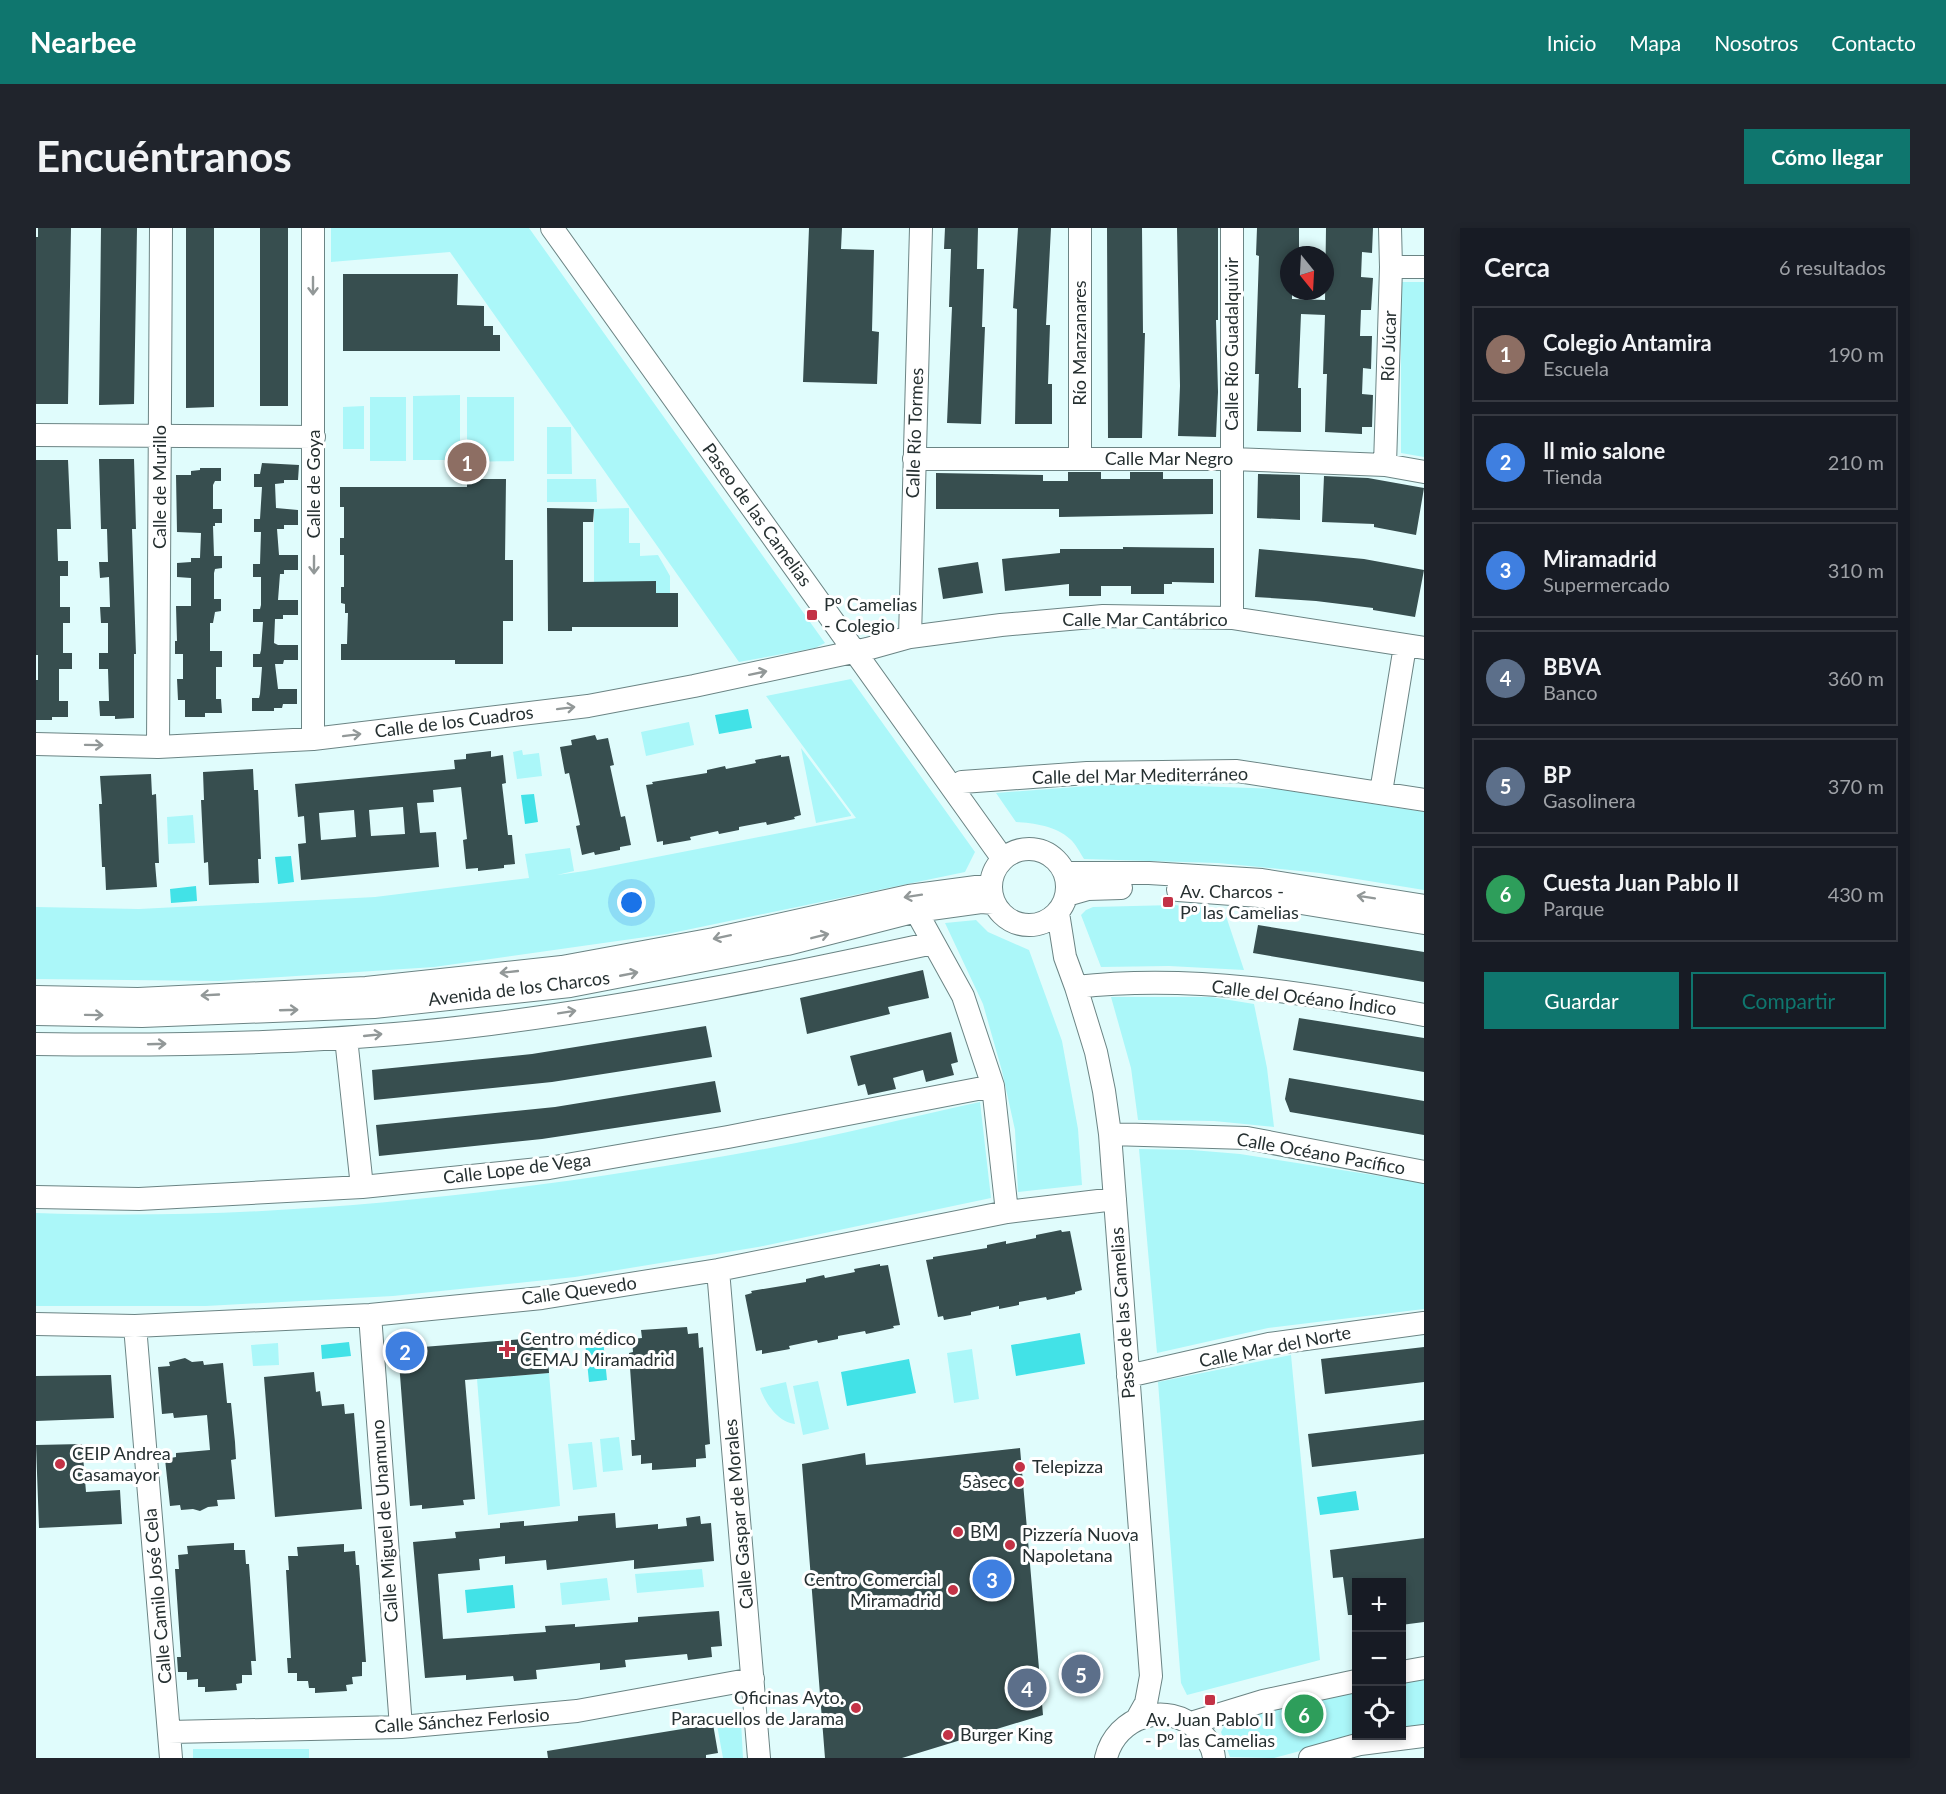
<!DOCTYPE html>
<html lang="es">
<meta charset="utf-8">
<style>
:root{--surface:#171b24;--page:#20242c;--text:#f1f3f6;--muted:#9ea1a6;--line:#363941;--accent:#0f766e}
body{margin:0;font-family:Lato,sans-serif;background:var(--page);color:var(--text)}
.controls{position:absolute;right:18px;bottom:18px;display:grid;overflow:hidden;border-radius:0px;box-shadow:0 3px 9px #0003}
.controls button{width:54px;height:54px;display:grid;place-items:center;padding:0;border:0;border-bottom:2px solid var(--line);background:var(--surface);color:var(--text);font:30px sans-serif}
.compass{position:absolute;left:1244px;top:18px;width:54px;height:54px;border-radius:50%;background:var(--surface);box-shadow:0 3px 9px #0003;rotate:162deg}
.you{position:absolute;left:596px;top:675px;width:21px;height:21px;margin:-15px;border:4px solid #fff;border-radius:50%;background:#1a73e8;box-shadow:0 0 0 9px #1a73e833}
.badge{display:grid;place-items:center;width:39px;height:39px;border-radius:50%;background:var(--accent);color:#fff;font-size:20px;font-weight:700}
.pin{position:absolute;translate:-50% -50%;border:3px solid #fff;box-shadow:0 2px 6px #0006}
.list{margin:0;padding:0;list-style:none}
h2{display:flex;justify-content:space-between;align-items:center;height:78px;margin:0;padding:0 24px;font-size:26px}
h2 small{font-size:20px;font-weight:400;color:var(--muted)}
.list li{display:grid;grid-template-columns:39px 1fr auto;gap:18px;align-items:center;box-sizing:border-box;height:96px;margin:0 12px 12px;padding:0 12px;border:2px solid var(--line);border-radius:0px}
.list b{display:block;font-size:22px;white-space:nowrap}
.list p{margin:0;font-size:20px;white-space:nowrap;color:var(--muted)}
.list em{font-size:20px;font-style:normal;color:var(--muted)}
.actions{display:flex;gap:12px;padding:18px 24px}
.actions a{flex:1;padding:14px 0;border:2px solid var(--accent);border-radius:0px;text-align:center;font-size:21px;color:var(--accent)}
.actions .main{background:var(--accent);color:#fff}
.icon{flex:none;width:33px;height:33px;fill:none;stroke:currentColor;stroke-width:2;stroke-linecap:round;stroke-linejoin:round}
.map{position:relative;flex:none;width:1388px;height:1530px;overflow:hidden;border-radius:0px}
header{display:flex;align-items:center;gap:36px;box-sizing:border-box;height:84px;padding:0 30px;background:var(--accent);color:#fff}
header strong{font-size:28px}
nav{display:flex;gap:33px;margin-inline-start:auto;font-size:21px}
.intro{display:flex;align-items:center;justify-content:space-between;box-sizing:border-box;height:144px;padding:0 36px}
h1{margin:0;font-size:42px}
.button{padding:15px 27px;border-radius:0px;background:var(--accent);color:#fff;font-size:21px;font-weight:700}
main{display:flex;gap:36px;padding:0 36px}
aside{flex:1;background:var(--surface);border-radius:0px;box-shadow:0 3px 9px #0003}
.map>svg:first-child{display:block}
</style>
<header>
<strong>Nearbee</strong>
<nav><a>Inicio</a><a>Mapa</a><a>Nosotros</a><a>Contacto</a></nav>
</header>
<div class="intro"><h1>Encuéntranos</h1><a class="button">Cómo llegar</a></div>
<main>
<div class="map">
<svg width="1388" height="1530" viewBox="0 0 1388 1530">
<rect width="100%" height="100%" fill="#e0fcfc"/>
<path fill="#abf7f9" d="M295 0H493L789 415 779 420 703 434 414 24 295 34Z
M1365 54H1388V229L1365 225Z
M424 167V232H377V168Z
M334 169H370V233H334Z
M431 169H478V233L431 234Z
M328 178V221H307V179Z
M511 199H535L536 246H511Z
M511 251H560L561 274H511Z
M593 280V315H604V328L622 327 634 348V365H620L558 354V281Z
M815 451 939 624 929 644 631 706 398 739 182 753 0 751V679L103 681 339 669 493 650 489 626 534 620 538 643 521 647 549 643 820 590 730 468Z
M653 494 658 517 610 528 605 504Z
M765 520 815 587V588L780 595Z
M486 522 487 527 503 525 506 548 481 551 477 524Z
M1067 557H1131L1244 561 1388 584V662L1284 645 1182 635 1048 631C1044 625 1040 616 1034 611 1020 598 998 595 980 594L960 565Z
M157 587 159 615 132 616 131 589Z
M1138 677 1188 682 1208 742 1133 738 1065 739 1045 687 1050 682 1057 679Z
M940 692 952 704 993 722 1026 813 1042 901 1046 957 982 964 979 902 966 843 947 776 909 695Z
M1075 769H1175L1218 776 1231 840 1238 899 1178 893 1102 892 1095 840Z
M944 874 955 970 722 1019 539 1049 357 1068 170 1078H0V985C246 994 492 964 734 920 804 907 874 889 944 874Z
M1103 921 1156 922 1204 926 1388 955V1081L1232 1100 1121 1125Z
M242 1115 243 1137 217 1138 215 1117Z
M936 1121 943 1171 918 1175 911 1125Z
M1255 1127 1284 1432 1151 1467 1145 1455 1122 1154Z
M513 1145 524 1278 452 1287 441 1151Z
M782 1153 793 1201 767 1207 757 1158Z
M750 1154 759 1196C742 1194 729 1175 724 1160Z
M583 1209 587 1242 567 1244 564 1211Z
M556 1214 561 1259 537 1262 532 1216Z
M666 1341 668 1359 601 1365 599 1346Z
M571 1350 574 1372 526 1377 524 1355Z
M1388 1449V1498L1366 1502V1452Z
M1320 1459V1508L1238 1530 1194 1529 1185 1504 1190 1495 1240 1477Z
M705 1493 707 1530H687L681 1497Z
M157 1521H273V1530H157Z"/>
<path fill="#42e2e7" d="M712 481 716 500 683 506 679 487Z
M498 566 502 594 489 596 485 567Z
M255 628 258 654 242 656 239 629Z
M160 658 161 673 135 675 134 661Z
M1044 1105 1049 1136 980 1148 975 1117Z
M567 1111 571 1152 553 1154 549 1113Z
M313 1114 315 1128 286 1131 285 1117Z
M873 1131 880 1165 811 1178 805 1144Z
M1320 1263 1323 1282 1284 1287 1281 1269Z
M477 1357 479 1380 431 1385 429 1362Z"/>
<path fill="#374e4f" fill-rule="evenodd" d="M2 0H35L32 176H0V9H2Z
M65 0H101L98 176 63 177Z
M150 0H178V179L150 180Z
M224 0H252V178H224Z
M773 0H806L805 21 838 22 836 103 843 104 841 156 767 154Z
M909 0H942L941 41H948L946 99H949L945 196 911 195 916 79H913L915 21H908Z
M982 0H1015L1010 97H1014L1012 156H1016V196H979L981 81 977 80Z
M1071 0H1106L1107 105H1109L1106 210H1072Z
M1141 0H1182V92H1180L1182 164 1180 209 1142 208 1144 158Z
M1221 0H1263V27H1253V63H1256V71L1289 72 1290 0H1337L1336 25 1326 24 1325 49 1337 50 1335 82H1325L1324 108H1336L1335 141 1327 140 1326 166 1337 167 1336 199H1326V206L1289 204 1291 146H1287L1289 87 1265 86 1262 160H1265V204L1221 203 1223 146H1219L1223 28 1220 27Z
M307 46H422L421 77 448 78V98H457V107H464V123H307Z
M63 231H98L100 301H96L100 426H98V490L79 491V488H64L63 473H73L72 441H63V425H72V395H65L64 379H74L73 349 64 350 63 334H72L71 301H65Z
M0 232H32L35 301H21L22 333H32V348H24V379H34V395H27V425H36V441H23V473H32V489H16V492H0V452H2V427H0Z
M226 235 263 237 262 252H248V255L239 256 240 280 262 282V297H248V301H241L243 327H262V342H248V346H244L242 372H262V387H247V391H239L238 415 242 417H262V432H248L247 436H239L242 461H261V476H247L246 480H238V483H216V470H223L224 466 226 439H217V426H224L225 422 227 394H217V381H224L225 377V349H217V336H224L225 304H218V291H224L226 259H218V246H224Z
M164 240H185V253H179L177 257V281H186V295H179V298H177L178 328H186V340L179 341 178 345V371H185V383L179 384 177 395H174V423H186V439H180V471H185L186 485H169V489H149V472H142L141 451H147V426H139V413H141L140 378H155V350L141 349V335L155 334V330H164L165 305 141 304 140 247H155V243L164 242Z
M1032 244H1065V251H1094V244H1127V251H1177V286L1023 289V281H900V245L1007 247V253H1032Z
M1222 246 1264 247V292L1221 290Z
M1288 248 1332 250 1388 260 1380 307 1338 299V296L1286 294Z
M431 251H470L469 332H477V393H467V436H419V432H305V416H311L312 385H309V376L305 375V359H308V327H304V310H308V279H304V259H431Z
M511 280 558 281 557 294H547V354L620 353V365H642V399H536V403H512Z
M1087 319 1178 320V355L1136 354V356H1128V366H1095V358H1065V368H1033V356L969 363 966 331 1024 325V321H1087Z
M1223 321 1328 331 1388 342 1379 389 1337 382V380L1280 373 1219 369Z
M942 334 947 365 907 371 902 340Z
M559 507 561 512 572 510 578 537 574 538 585 589 589 588 595 617 584 619V622L559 627 558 624 546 627 540 598 544 597 533 545 529 546 524 519 536 517 535 512Z
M455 523V529L467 527 470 555 466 556 472 607H476L479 636 468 637V640L442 643V640L430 641 427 612 431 611 425 559 397 562 398 574 381 575 384 605 400 604 403 639 265 652 262 616 270 615 268 588 262 589 259 556 419 541 418 532 430 531V526ZM367 579 369 606 335 608 333 582ZM318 582 320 609 285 612 283 585Z
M745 527V529L753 528 765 587 758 589 759 591 731 597 730 594 703 599V602L683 606 682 603 654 609 655 612 627 617V613L621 614 610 557 617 556 616 554 671 545V542L689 538 690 541 720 535 719 532Z
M217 541 218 562H222L225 631H222L223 655 173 657 172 634 168 635 165 572H168L167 544Z
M115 546 116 567 120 566 123 635H119L121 659 70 662 69 639H66L63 576H66L64 548Z
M1222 697 1388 724V754L1217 725Z
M887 742 893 770 852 779 854 786 771 806 764 770Z
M1263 790 1388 810V844L1257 822Z
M670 798 676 829 516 854 338 872 336 842 496 826Z
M915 804 922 834 915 836 918 847 890 854 887 842 857 850 860 861 832 867 829 856 822 858 814 828Z
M1253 850 1388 873V907L1254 884 1249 871Z
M679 853 685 884 506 911 343 928 340 897 519 879Z
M1025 1002 1026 1004 1034 1003 1046 1062 1039 1064V1066L1011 1072 1010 1069 983 1074V1077L963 1081V1078L935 1084V1087L908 1092 907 1088 902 1089 890 1032 897 1031V1029L951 1020V1017L970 1013V1016L1000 1010V1007Z
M844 1036V1038L852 1037 864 1097 857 1098 858 1100 830 1106 829 1103 802 1108V1111L782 1115 781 1112 753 1118 754 1121 726 1126V1122L720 1123 709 1067 716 1065 715 1063 770 1054V1051L788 1047 789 1050 819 1044 818 1041Z
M651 1099 652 1106 662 1105 663 1120 667 1119 674 1216 669 1217 670 1230 660 1231V1239L616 1242V1235L605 1236V1227L596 1228 595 1212H599L593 1125 597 1124 596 1111 606 1110 605 1102Z
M511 1109 513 1145 429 1152 439 1271 427 1272 428 1277 386 1281V1277L374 1278 362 1121Z
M1388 1119V1154L1289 1166 1285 1131Z
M149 1130 156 1134 167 1133 168 1137 187 1135 191 1175H195L199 1214 200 1231 195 1232 199 1271 181 1272 182 1278 172 1279 164 1283 157 1281 145 1282 144 1277 134 1278 129 1231 140 1229V1225L174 1222 171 1187 138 1190 137 1185 126 1186 122 1139 134 1138 133 1134Z
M278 1144 280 1164 284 1163 286 1178 308 1176 309 1186 318 1185 326 1281 239 1289 228 1149Z
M75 1147 78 1190 0 1193V1148Z
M1388 1192V1226L1276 1239 1272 1206Z
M46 1216 50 1264 84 1262 86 1296 3 1300 0 1217Z
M984 1220 1007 1487 866 1530H789L766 1236 829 1225 830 1237Z
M579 1285 580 1300 622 1296V1301L651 1298 650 1290 664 1288 665 1296 675 1295 678 1333 598 1341V1332L511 1342 510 1332 469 1336V1328L443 1331 444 1342 402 1346 407 1411 510 1404 509 1398 539 1396V1399L602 1394V1389L683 1383 686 1418 675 1419 676 1429 652 1432 651 1426 589 1432 590 1439 564 1442V1435L500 1442 501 1451 478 1453 477 1448 430 1452V1447L389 1450 377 1314 420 1310 419 1304 464 1300V1295L488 1293V1298L542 1293V1288Z
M1388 1310V1394L1365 1397V1354H1320V1387H1312L1307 1349 1297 1350 1294 1322Z
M198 1315V1322H209L210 1336H213L220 1433H215L216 1447H206V1455L200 1456 201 1462 169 1464V1459H162V1451L151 1452V1444H142L141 1429H145L139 1341H143L142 1327 152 1326 151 1318Z
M308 1316V1324L319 1323 320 1337H323L330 1434H326V1448L316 1449 317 1456 310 1457 311 1463 279 1465V1460H273L272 1453H261V1445H252L251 1430H255L250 1342H253L252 1328H262L261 1319Z
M677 1496 682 1525 670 1527V1530H512L511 1523Z"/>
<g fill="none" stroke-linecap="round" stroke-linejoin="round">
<defs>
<path id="minor" d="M277 0V511
M516 0 967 631
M1044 0V231
M1196 0V390
M1355 39H1388
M0 207 278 209
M878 231H1196L1349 237 1388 244
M1349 237 1355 39 1354 0
M874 409 885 0
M0 516 122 519 277 511 552 478 658 458 831 421 874 409 965 397 1067 388 1196 390 1388 420
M122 519 125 0
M926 554 1051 545 1201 543 1388 572
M1345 564 1369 418
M955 659a38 38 0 1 1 76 0a38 38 0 1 1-76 0Z
M1029 645H1113L1226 652 1388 678
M1142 662 1223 668 1388 695
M1031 667 1052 661 1085 660
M880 683 927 768 957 858 971 984
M1022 685 1029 729 1040 759 1060 824 1068 863 1074 906 1115 1448 1110 1475 1101 1491
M1040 759C1156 746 1274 765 1388 787
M0 769 102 771 330 760 526 739 678 711 873 668 955 657
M0 786 106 788 338 779 534 758 751 716 880 683 945 674 958 675
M310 810 326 959
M0 816C151 818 304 815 454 796 604 777 750 747 897 715
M1074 906 1211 910 1388 944
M0 969 103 971 326 959 513 940 692 909 957 858
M682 1042 723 1530
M334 1087 365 1499
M0 1096 99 1098 334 1087 506 1070 682 1042 971 984 1079 971
M99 1098 135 1530
M1092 1148 1233 1116 1388 1095
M1366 1444 1388 1440
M1155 1495 1227 1473 1320 1453
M133 1504 365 1499 541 1483 717 1451
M1070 1530C1080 1488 1131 1472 1162 1502 1170 1509 1177 1519 1178 1530
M1274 1530 1324 1516 1388 1508"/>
</defs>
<use href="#minor" stroke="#6b8484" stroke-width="24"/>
<use href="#minor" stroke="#fff" stroke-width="22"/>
</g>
<defs><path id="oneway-shaft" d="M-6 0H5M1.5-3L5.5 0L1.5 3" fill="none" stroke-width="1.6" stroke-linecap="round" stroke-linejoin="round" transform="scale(1.5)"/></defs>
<g stroke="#929898">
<use href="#oneway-shaft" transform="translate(277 58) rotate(90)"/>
<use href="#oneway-shaft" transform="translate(278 337) rotate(90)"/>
<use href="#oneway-shaft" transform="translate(722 445) rotate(-12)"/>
<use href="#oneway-shaft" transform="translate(530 480) rotate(-7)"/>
<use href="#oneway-shaft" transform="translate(316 507) rotate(-7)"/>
<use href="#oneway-shaft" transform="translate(58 517) rotate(1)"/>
<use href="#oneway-shaft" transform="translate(877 668) rotate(171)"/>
<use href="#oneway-shaft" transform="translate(1330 669) rotate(-171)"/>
<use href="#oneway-shaft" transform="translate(784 708) rotate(-14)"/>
<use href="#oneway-shaft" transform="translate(686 709) rotate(168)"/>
<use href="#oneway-shaft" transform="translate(473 744) rotate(174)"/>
<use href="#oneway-shaft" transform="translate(593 746) rotate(-11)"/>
<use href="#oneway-shaft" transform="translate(174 767) rotate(177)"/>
<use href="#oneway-shaft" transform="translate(253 782) rotate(-2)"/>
<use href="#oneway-shaft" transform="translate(531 784) rotate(-9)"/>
<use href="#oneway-shaft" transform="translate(58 787) rotate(1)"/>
<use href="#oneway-shaft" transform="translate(337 807) rotate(-6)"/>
<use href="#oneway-shaft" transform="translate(121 816) rotate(-2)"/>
</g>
<g fill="#c33246" stroke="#fff" stroke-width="2">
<rect x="770" y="381" width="12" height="12" rx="3"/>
<rect x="1126" y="668" width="12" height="12" rx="3"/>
<path d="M468 1112h6v6h6v6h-6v6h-6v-6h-6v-6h6z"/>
<circle cx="24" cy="1236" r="6"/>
<circle cx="984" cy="1239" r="6"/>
<circle cx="983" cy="1254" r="6"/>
<circle cx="922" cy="1304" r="6"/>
<circle cx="974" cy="1317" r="6"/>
<circle cx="917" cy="1362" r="6"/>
<rect x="1168" y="1466" width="12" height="12" rx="3"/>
<circle cx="820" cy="1480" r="6"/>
<circle cx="912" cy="1507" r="6"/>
</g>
<g text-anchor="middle" stroke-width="6" stroke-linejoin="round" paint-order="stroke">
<g font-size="18" fill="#263031" stroke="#fff">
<text transform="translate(1044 115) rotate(-90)" y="6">Río Manzanares</text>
<text transform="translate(1196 116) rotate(-90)" y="6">Calle Río Guadalquivir</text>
<text transform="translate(1353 118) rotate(-88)" y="6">Río Júcar</text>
<text transform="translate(879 205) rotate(-88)" y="6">Calle Río Tormes</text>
<text x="1133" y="237">Calle Mar Negro</text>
<text transform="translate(278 256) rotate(-90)" y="6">Calle de Goya</text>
<text transform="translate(124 259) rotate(-90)" y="6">Calle de Murillo</text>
<text transform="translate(721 287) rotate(54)" y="6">Paseo de las Camelias</text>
<text x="1109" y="398">Calle Mar Cantábrico</text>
<text transform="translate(418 494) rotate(-7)" y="6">Calle de los Cuadros</text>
<text transform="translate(1104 548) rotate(-1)" y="6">Calle del Mar Mediterráneo</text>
<text transform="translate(483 761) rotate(-7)" y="6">Avenida de los Charcos</text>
<text transform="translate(1268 770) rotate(7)" y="6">Calle del Océano Índico</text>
<text transform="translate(1285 926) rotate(10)" y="6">Calle Océano Pacífico</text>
<text transform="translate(481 941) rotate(-7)" y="6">Calle Lope de Vega</text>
<text transform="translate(543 1063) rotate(-8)" y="6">Calle Quevedo</text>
<text transform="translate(1087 1085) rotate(-94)" y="6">Paseo de las Camelias</text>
<text transform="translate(1239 1119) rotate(-11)" y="6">Calle Mar del Norte</text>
<text transform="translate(703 1286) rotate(-95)" y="6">Calle Gaspar de Morales</text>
<text transform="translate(349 1293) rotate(-94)" y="6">Calle Miguel de Unamuno</text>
<text transform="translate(122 1368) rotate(-95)" y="6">Calle Camilo José Cela</text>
<text transform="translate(426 1493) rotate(-4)" y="6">Calle Sánchez Ferlosio</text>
</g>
<g font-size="18" fill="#263031" stroke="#fff" text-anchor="start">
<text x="788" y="383">Pº Camelias<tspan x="788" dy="21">- Colegio</tspan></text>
<text x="1144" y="670">Av. Charcos -<tspan x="1144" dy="21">Pº las Camelias</tspan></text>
<text x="484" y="1117">Centro médico<tspan x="484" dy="21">CEMAJ Miramadrid</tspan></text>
<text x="36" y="1232">CEIP Andrea<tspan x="36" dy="21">Casamayor</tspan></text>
<text x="996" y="1245">Telepizza</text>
<text x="971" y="1260" text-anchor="end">5àsec</text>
<text x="934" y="1310">BM</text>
<text x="986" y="1313">Pizzería Nuova<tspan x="986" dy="21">Napoletana</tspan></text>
<text x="905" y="1358" text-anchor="end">Centro Comercial<tspan x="905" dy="21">Miramadrid</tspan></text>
<text x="808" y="1476" text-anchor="end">Oficinas Ayto.<tspan x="808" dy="21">Paracuellos de Jarama</tspan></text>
<text x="1174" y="1498" text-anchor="middle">Av. Juan Pablo II<tspan x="1174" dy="21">- Pº las Camelias</tspan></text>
<text x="924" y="1513">Burger King</text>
</g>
</g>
</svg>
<div class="controls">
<button>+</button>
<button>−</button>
<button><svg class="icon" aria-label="locate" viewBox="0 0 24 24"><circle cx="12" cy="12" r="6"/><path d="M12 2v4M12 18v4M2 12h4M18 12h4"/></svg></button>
</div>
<svg class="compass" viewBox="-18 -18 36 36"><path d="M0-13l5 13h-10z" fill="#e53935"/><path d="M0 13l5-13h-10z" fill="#9ea1a6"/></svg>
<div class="you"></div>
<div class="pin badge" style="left:431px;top:234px;background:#8d6e63">1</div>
<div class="pin badge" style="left:369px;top:1123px;background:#3f7fe0">2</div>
<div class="pin badge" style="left:956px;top:1351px;background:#3f7fe0">3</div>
<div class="pin badge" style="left:991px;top:1460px;background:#5c6f8a">4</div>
<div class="pin badge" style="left:1045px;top:1446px;background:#5c6f8a">5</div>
<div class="pin badge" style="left:1268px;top:1486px;background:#2e9e5b">6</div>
</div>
<aside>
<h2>Cerca<small>6 resultados</small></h2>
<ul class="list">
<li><span class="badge" style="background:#8d6e63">1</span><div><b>Colegio Antamira</b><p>Escuela</p></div><em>190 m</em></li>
<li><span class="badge" style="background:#3f7fe0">2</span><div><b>Il mio salone</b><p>Tienda</p></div><em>210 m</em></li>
<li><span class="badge" style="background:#3f7fe0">3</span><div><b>Miramadrid</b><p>Supermercado</p></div><em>310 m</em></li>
<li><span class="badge" style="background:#5c6f8a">4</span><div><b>BBVA</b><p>Banco</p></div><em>360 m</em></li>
<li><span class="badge" style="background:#5c6f8a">5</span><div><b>BP</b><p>Gasolinera</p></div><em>370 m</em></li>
<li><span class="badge" style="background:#2e9e5b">6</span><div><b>Cuesta Juan Pablo II</b><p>Parque</p></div><em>430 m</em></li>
</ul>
<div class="actions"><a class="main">Guardar</a><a>Compartir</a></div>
</aside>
</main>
